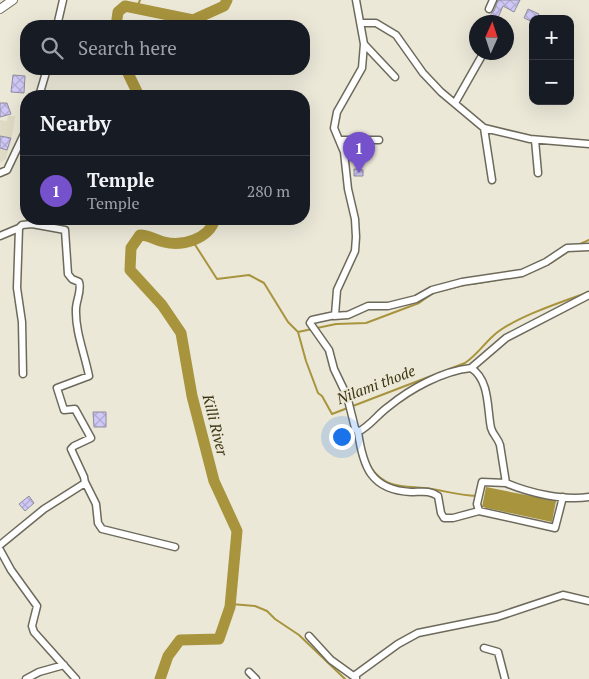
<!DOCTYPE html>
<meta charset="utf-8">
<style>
:root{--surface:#171b24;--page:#20242c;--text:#f1f3f6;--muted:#9ea1a6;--line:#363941;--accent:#7551cb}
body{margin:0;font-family:"PT Serif",serif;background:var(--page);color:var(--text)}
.controls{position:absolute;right:15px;top:15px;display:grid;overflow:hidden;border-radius:10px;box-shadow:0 5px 20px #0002}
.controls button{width:45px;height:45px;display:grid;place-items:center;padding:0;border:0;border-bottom:1px solid var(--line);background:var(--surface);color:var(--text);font:25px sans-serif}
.compass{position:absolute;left:469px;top:15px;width:45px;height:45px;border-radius:50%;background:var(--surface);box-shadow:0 5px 20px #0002;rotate:3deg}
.you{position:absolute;left:341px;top:436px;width:18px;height:18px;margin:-12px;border:4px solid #fff;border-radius:50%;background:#1a73e8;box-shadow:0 0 0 8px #1a73e833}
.badge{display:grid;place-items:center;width:32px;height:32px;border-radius:50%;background:var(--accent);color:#fff;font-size:16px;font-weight:700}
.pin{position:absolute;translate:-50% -41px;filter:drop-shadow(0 1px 2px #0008)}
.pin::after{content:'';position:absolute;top:26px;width:18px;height:15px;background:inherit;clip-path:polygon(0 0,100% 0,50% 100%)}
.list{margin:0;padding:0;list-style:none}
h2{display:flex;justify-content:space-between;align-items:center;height:65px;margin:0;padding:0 20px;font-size:21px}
h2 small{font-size:16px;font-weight:400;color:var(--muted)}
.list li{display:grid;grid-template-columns:32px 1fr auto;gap:15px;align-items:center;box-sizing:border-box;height:70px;padding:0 20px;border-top:1px solid var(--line)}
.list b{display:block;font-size:19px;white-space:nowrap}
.list p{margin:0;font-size:16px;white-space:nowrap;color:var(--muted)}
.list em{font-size:16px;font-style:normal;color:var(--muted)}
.icon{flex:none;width:28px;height:28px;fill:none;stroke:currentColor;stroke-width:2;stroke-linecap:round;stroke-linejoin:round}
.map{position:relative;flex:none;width:589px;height:679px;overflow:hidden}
.search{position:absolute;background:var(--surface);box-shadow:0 5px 20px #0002;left:20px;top:20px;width:290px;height:55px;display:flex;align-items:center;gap:12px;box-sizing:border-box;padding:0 18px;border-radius:20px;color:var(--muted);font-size:19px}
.panel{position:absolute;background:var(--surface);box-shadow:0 5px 20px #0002;left:20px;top:90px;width:290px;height:135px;border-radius:20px}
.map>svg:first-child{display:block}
</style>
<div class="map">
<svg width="589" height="679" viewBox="0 0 589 679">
<defs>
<pattern id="building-cross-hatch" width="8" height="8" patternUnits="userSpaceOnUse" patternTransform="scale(1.25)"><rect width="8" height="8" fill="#d0c8f7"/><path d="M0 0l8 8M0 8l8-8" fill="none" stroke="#b2abd3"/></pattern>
</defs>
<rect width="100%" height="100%" fill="#ebe8d8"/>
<path fill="#e0dbc4" d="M8 116H15L13 131 6 159 0 163V120L7 121Z"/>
<path fill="#a8943d" d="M486 487 556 501 552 522 482 507Z"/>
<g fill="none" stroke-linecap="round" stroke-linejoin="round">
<path stroke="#a8943d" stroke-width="2" d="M136 9 140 0
M192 240 217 279 249 275 264 283 288 322 298 332 306 361 318 393 322 396 332 414 465 363C477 355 483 345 493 336 512 318 564 301 589 292
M578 245 589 240
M551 263 572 249
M533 271 546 265
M472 284 509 278
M298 332 336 324 366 323 419 303 433 293 464 285
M372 469C388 491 409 485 432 489 450 492 457 495 477 496
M231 604 255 606 267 611 275 619 299 635 345 679"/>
<path stroke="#a8943d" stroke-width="11" d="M116 26 118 12 125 6 193 20 224 6 227 0
M126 69 139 96
M160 679 168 656 180 640 219 639 230 607 237 531 214 481 192 396 181 333 162 305 130 270 131 248 140 235C149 235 155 240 164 242 182 247 209 239 215 219"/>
</g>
<path fill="url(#building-cross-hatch)" stroke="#908d9c" d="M498 0H520L514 12 503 6 496 22H489L486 20 494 11Z
M528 9 539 14 537 19H533V22L524 18Z
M13 75 25 76 24 93 11 92Z
M0 103H7L11 114 0 117Z
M0 136 11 138 7 150 0 148Z
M354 169 363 170V176H354Z
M93 412H106V427H94Z
M29 496 34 503 25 511 19 504Z"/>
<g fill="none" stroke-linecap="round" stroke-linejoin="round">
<defs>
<path id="minor" d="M356 0 364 44 362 68 337 112 334 128 344 152 348 189 355 219 356 237 355 251 337 290 335 315 312 320 310 323 329 350 334 369 347 396 355 428 358 432C370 426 377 415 388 407 410 389 442 371 471 368 490 380 487 409 491 428 493 435 498 438 500 445 502 457 504 470 506 483 529 493 564 501 589 497
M489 9 493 0
M361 23H376L396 35 423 73 441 92 484 128 530 139 589 144
M57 26 63 0
M364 44 395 77
M39 96 47 69
M455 103 484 52
M484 128 492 180
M339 140H379
M535 140 538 173
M0 173 7 170 26 130
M0 236 19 228 17 288 22 322 23 374
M334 316 348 315 368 306H388L416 299 432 290 462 282 522 273 546 262 567 248 589 247
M471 368 506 338 589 295
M358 432C363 467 371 490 411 492 422 492 429 490 438 496L441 513 444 518H453L479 511
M85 482 96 504 98 523 102 529 175 547
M506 483 482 482 477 504 479 511 555 528 563 497
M0 545 44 509 85 483 84 477 71 449 74 446 91 438 75 409 64 410 57 388 89 376C85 355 75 331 76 309 76 301 82 290 79 282L72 279 68 274 65 230 32 224 22 225 19 228
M0 550 11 570 37 606 32 626 34 632 76 679
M309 636 331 660 356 678
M484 648 498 652 505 679
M249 672 256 679
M354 676 398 644 418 633 497 617 563 595 589 601
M26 679 39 672 64 665"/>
<path id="major" d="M0 9 13 0"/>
</defs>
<use href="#minor" stroke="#6d6a5c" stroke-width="9"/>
<use href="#major" stroke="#6d6a5c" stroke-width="10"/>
<use href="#minor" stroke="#fff" stroke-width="6"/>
<use href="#major" stroke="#fff" stroke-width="8"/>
</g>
<g text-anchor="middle" stroke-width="4" stroke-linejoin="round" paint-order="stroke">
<g font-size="15" font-style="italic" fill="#3b330d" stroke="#ebe8d8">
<text transform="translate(376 385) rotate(-21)" y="5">Nilami thode</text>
<text transform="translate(215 425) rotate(76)" y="5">Killi River</text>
</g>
</g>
</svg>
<div class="controls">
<button>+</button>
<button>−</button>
</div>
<svg class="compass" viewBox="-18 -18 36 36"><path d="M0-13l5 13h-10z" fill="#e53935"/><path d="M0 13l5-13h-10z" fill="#9ea1a6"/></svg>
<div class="you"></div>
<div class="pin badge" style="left:359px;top:173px">1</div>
<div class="search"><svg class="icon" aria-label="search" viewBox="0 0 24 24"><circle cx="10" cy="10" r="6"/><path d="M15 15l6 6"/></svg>Search here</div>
<section class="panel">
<h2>Nearby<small></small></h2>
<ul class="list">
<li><span class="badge">1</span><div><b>Temple</b><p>Temple</p></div><em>280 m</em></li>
</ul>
</section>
</div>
